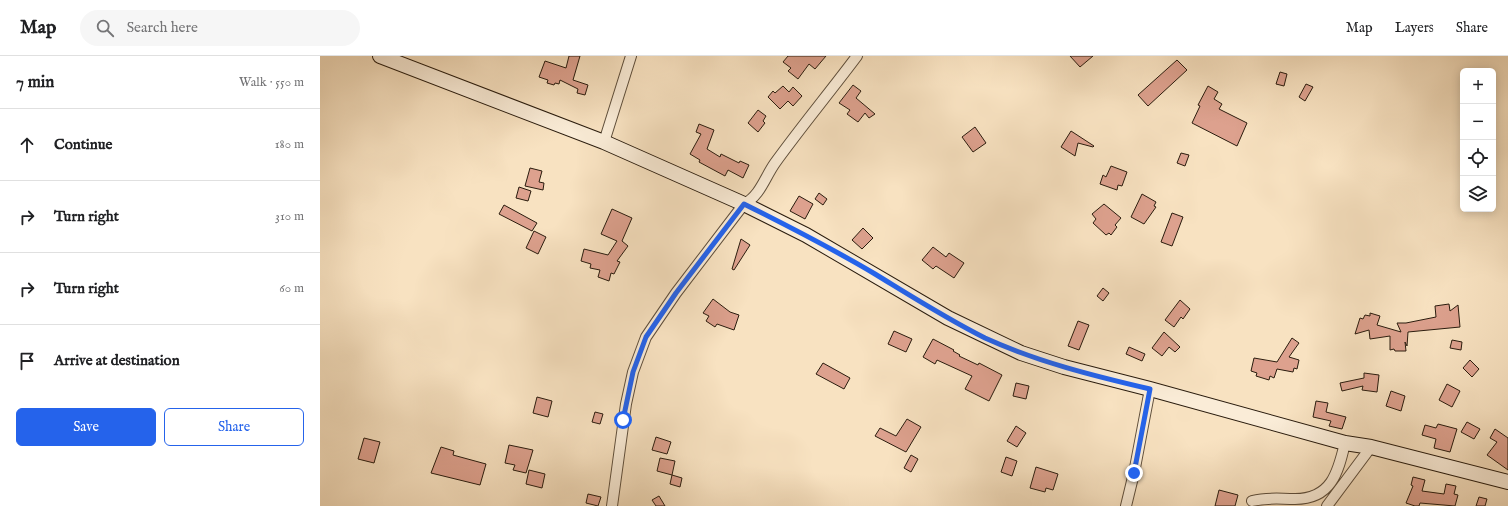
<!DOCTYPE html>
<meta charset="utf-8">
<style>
:root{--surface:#fff;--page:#f6f6f6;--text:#202124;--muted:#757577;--line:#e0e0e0;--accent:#2563eb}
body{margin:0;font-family:"IM FELL English",serif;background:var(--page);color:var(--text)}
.controls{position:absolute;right:12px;top:12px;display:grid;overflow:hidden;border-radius:6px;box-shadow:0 2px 10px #0003}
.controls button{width:36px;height:36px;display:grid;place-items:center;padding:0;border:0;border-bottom:1px solid var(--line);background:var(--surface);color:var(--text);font:20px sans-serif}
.stop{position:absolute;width:12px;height:12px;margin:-9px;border:3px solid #2563eb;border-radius:50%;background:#fff}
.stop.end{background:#2563eb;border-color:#fff;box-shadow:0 1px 4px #0008}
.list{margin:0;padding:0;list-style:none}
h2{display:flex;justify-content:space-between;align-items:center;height:52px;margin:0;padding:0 16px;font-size:17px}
h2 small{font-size:13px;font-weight:400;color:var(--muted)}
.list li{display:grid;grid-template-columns:26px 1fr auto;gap:12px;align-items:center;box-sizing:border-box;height:72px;padding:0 16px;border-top:1px solid var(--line)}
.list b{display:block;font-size:15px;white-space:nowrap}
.list em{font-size:13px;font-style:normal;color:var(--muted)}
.actions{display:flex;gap:8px;padding:12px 16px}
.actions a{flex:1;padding:9px 0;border:1px solid var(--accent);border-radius:6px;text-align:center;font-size:14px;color:var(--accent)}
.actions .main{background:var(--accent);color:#fff}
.icon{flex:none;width:22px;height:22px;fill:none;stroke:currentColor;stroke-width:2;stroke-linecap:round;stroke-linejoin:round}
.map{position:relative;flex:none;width:1188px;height:450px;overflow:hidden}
header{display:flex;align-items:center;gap:24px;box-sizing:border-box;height:56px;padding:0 20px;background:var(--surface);border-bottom:1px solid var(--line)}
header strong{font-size:19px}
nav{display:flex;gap:22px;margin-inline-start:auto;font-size:14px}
.search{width:280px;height:36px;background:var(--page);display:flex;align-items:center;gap:10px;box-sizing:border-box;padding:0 14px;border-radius:22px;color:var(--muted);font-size:15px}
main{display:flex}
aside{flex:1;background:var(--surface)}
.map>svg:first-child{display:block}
</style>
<header>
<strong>Map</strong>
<div class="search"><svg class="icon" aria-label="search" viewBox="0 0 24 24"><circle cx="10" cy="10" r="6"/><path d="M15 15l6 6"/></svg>Search here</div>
<nav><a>Map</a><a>Layers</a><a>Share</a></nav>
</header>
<main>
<aside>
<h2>7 min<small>Walk · 550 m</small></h2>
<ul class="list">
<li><svg class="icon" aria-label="ahead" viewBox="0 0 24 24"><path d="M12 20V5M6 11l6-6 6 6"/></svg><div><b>Continue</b></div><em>180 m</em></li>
<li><svg class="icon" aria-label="right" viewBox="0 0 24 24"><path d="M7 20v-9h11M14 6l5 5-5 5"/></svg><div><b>Turn right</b></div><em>310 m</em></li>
<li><svg class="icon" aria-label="right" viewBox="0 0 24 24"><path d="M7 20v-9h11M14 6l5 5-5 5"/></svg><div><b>Turn right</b></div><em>60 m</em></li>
<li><svg class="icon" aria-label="arrive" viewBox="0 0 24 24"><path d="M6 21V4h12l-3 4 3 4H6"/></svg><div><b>Arrive at destination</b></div></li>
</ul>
<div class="actions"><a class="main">Save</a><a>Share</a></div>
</aside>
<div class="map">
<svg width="1188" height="450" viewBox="0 0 1188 450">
<rect width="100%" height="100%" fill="#f8e2c1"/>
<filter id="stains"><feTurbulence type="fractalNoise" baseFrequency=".005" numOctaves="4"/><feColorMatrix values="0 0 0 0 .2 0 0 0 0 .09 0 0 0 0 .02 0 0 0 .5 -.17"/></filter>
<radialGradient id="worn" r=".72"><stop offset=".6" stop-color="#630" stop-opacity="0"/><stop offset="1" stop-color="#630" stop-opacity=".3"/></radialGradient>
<path fill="#dda18e" stroke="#2a1c0e" d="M249 0H260L253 24 268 29 265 39 257 37 258 33 240 24 239 28 235 27 234 29 227 27 228 24 219 21 225 5 246 12Z
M468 0H506L495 13 489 8 478 23 468 15 471 12 463 6Z
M750 0H773L760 11Z
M857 4 867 14 828 50 818 39Z
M960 16 967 18 964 30 956 28Z
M986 28 993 31 985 45 979 41Z
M533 29 541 35 536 42 555 58 549 62 545 57 538 66 527 58 530 54 519 47Z
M463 30 469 36 473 31 482 40 473 50 468 45 460 53 448 41 453 35 455 37Z
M888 30 898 36 894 43 902 48 899 53 927 67 917 90 872 67 880 50 878 49Z
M438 54 446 60 443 65 445 67 438 76 428 67Z
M379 68 394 74 387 93 400 101 401 98 419 107 420 105 429 109 423 122 408 114 405 120 379 106 380 104 370 98 381 78 376 76Z
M655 71 666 87 653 96 642 81Z
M751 75 774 90 773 91 758 87 755 100 741 91Z
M861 97 869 99 865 110 857 107Z
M791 110 807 116 802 130 798 129 797 134 780 128 783 119 786 121Z
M210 112 222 115 219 126 224 127 223 134 205 130Z
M199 131 211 135 208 145 196 142Z
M499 137 507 143 503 149 495 143Z
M822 138 836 146 834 150 836 151 824 168 811 161Z
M479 140 493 148 485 163 470 155Z
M784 148 801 162 795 169 797 171 791 179 789 177 786 179 773 167 776 163 772 158Z
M184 149 217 167 212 175 179 158Z
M292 153 312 162 302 185 308 190 297 205 300 206 294 218 291 217 289 225 278 221 280 214 270 212 271 208 261 205 264 193 288 199 297 185 281 178Z
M852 157 863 161 852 190 841 186Z
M543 172 553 182 542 193 532 184Z
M214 175 226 181 218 198 206 192Z
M421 183 430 189 414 214 412 213Z
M613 191 626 201 629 197 644 207 634 222 616 210 613 213 602 204Z
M783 232 789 237 783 245 777 240Z
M393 243 410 256 419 259 414 274 397 268 395 271 386 265 389 260 383 257Z
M860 244 870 253 863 263 861 261 854 271 845 264Z
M1129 248 1130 255 1138 249 1140 271 1088 276 1087 290 1085 286 1086 295H1075L1074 293 1070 294V280L1050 283 1049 274 1035 278 1040 262 1043 263 1045 259 1050 260V257L1060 260 1057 269 1081 276 1077 267H1086L1116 261 1115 250Z
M758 265 769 269 759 294 748 290Z
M574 275 592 283 586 296 568 288Z
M844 276 860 291 855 296 849 291 842 300 832 292Z
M972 282 979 287 969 301 979 304 977 313 974 312 973 316 957 313 954 322 950 320 949 324 936 320 937 317 931 315 934 302 957 306Z
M613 283 634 294 633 295 640 299 639 300 658 309 659 307 682 319 669 345 645 333 652 320 617 304 615 308 603 301Z
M1132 284 1142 286 1141 294 1130 292Z
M809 291 825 298 822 305 806 298Z
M1150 304 1159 313 1152 321 1143 312Z
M503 307 530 322 524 333 496 318Z
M1044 317 1059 319 1057 336 1042 334 1043 330 1022 335 1020 327 1044 322Z
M696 327 709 330 706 343 693 340Z
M1127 328 1140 335 1132 351 1119 344Z
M1071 335 1085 340 1081 355 1066 350Z
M217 341 232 345 228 361 213 357Z
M996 345 1008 347 1006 356 1026 361 1022 373 1009 370 1011 365 993 361Z
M275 356 283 358 280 368 272 366Z
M587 363 601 371 586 396 555 380 560 372 576 380Z
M1147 366 1160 373 1154 383 1141 376Z
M1118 368 1137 373 1130 396 1114 392 1116 383 1102 379 1105 369 1116 372Z
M696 370 706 377 697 391 687 385Z
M1175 373 1188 382V414L1167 399 1177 386 1170 382Z
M336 381 351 386 347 398 332 394Z
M44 382 60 386 54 407 38 403Z
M189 389 213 394 206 417 193 414 195 409 185 407Z
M121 391 134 395 133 399 166 408 160 429 111 417Z
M591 399 598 403 591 416 584 412Z
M686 401 697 405 692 420 681 416Z
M340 402 355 405 352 419 337 415Z
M716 411 738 418 733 434 726 432 725 436 710 432Z
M209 414 225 418 222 432 206 428Z
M352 419 362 422 360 431 350 428Z
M1093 421 1105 424 1102 435 1124 438 1126 428 1136 430 1134 438 1138 439 1135 450 1100 447 1099 450H1095L1086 447 1093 430 1091 429Z
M899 434 918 439 915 450H895Z
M268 438 281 441 278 450 266 447Z
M339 440 345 450H336L332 444Z
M1159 441 1167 443 1165 450H1156Z"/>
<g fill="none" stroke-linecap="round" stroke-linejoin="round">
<defs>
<path id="street" d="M284 86 311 0
M932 445C949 441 959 443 975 443 1011 443 1018 417 1025 387
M292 450 306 348 313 316 326 281 356 237 424 148C440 140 445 121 455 107 481 71 510 36 537 0
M806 450 814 417 830 333
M1007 450 1051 391"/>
<path id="secondary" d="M60 0 284 86 424 148 486 179 628 262 701 297 744 311 830 333 1025 387 1051 391 1188 426"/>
</defs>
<use href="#street" stroke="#5e4e3b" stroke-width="12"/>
<use href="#secondary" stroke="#2a1c0e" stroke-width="16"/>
<use href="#street" stroke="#faecd7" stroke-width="10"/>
<use href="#secondary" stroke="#faecd7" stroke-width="14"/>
</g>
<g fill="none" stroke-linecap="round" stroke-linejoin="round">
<path stroke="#2563eb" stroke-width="5" d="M303 364 313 316 326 281 356 237 424 148C468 170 513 193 555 218 591 240 627 263 665 282 718 306 774 320 830 333L814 417"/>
</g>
<rect width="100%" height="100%" filter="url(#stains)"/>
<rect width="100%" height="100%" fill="url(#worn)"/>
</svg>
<div class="controls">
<button>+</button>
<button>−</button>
<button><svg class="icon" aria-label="locate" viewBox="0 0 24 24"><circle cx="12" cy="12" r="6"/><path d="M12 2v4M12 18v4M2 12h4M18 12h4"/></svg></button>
<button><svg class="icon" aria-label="layers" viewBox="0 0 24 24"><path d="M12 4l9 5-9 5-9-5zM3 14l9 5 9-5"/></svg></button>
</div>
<div class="stop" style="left:303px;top:364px"></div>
<div class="stop end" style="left:814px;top:417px"></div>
</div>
</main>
